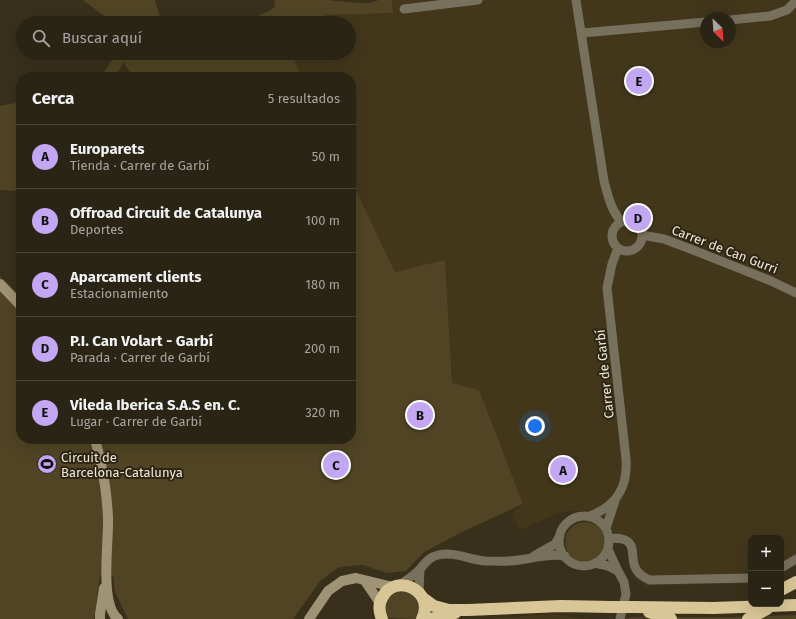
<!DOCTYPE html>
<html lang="es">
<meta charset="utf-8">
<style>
:root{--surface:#2a2414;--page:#322c1d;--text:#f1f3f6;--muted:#a5a4a0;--line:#464134;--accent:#c3a7f2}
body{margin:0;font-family:"Fira Sans",sans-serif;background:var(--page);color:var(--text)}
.controls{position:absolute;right:12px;bottom:12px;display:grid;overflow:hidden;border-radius:8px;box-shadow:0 4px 16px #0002}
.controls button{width:36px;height:36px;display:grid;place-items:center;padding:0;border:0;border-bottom:1px solid var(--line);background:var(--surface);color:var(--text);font:20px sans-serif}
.compass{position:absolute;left:700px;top:12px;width:36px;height:36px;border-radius:50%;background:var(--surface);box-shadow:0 4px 16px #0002;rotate:155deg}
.you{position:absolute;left:535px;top:426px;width:14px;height:14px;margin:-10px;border:3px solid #fff;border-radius:50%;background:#1a73e8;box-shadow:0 0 0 6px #1a73e833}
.badge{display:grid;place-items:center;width:26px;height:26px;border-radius:50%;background:var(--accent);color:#111;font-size:13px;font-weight:700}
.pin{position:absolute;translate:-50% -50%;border:2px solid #fff;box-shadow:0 1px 4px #0006}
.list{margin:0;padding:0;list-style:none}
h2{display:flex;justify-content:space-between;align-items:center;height:52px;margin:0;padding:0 16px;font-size:17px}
h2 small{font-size:13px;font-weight:400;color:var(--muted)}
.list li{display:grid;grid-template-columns:26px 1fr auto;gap:12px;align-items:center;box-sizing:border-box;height:64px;padding:0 16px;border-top:1px solid var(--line)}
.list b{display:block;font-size:15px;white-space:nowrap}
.list p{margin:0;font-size:13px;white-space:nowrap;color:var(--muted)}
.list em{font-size:13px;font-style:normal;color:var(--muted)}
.icon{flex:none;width:22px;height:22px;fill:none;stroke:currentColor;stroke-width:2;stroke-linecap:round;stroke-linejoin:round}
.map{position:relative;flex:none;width:796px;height:619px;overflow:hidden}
.search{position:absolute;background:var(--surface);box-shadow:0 4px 16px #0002;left:16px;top:16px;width:340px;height:44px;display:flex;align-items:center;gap:10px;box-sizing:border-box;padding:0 14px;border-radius:22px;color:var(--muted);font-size:15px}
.panel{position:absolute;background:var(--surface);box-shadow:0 4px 16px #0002;left:16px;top:72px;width:340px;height:372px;border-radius:16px}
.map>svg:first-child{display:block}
</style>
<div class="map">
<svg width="796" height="619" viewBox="0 0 796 619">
<rect width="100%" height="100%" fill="#38301b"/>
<path fill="#42371b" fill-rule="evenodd" d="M392 0H796V566L781 574V538H751V583L646 586 637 580 633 575 629 562V550L602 518 592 511H573L559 513 520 530 512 514 523 504 452 383 445 261 395 272 351 180V77H302L291 53H349V23H305L327 15 393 13ZM706 18H730V42H706Z
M551 614 588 619H483Z"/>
<path fill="#504425" d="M83 0H155L162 23H110L104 16Z
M274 0H328L359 3H370L379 0H392L393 13 327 15 305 23H243L271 10 275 6Z
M114 53H291L302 77H133L123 62 116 77H101L114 57Z
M21 102V191L0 190V106Z
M351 180 395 272 445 260 452 383 479 390 523 504 458 534 423 553 406 571 387 573 363 565 339 567 320 581 293 619H128L115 592 113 576 100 575 94 619H0V276L21 297V439H351Z
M565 542a20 20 0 1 1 40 0a20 20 0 1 1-40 0Z
M393 591H411L420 605 418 616 416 619 387 618C382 607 386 600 393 591Z
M796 615V619H654L650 618 620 619 635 617H734Z"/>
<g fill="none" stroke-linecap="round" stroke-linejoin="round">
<path stroke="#77705d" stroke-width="9" d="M576 0 604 181C608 196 611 210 621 221
M404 9 478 0
M730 20 770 16 787 10 796 1
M582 33 706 22
M612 236a15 15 0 1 1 30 0a15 15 0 1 1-30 0Z
M642 235 664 239 688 248 771 281 796 293
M559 541a25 25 0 1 1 50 0a25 25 0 1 1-50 0Z
M590 516C616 506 628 488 626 459L607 288 612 264 618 248
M606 528 615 501
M609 538C614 538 621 538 625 540 641 547 622 569 650 580L751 578
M608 549 618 571 624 582 626 594 620 619
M534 556 555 544 560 536
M595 563 608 566 618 571
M781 568 796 559
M400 585C406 580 414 576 419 570 426 563 427 558 438 555 454 551 470 560 486 561 497 561 509 562 519 560 534 558 550 553 565 556
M419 592 420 569"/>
<path stroke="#9f9375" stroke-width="10" d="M0 284 21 306
M95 439C102 464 107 491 108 518 109 542 99 604 118 619
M365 581 380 603
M100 619V614L104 588
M309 619 328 591 342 581 356 578 393 587"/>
<path stroke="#d9c697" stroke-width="12" d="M781 590 796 582
M423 598 434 606 449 610H468L561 606 612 607
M632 607 713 608 796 605
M649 612 671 619
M382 619C379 612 378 605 382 598 395 571 436 591 422 619
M430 619 455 613
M748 619 767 609"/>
<path stroke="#d9c697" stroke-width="12" d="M612 607H632"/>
</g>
<defs>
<symbol id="stadium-disc" viewBox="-11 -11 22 22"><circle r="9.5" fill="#c3a7f2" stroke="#2e2612"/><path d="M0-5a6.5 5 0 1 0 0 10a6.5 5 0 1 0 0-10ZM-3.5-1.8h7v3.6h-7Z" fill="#111"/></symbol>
</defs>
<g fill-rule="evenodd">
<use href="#stadium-disc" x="36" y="453" width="22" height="22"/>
</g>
<g text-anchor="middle" stroke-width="4" stroke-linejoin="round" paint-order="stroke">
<g font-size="13" fill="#eee9dc" stroke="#2e2612">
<text transform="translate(725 249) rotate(21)" y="5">Carrer de Can Gurri</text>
<text transform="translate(604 374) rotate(-96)" y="5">Carrer de Garbí</text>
</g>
<g font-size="13" fill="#eee9dc" stroke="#2e2612" text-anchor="start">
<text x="61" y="462">Circuit de<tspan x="61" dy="15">Barcelona-Catalunya</tspan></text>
</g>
</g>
</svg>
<div class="controls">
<button>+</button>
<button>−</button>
</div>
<svg class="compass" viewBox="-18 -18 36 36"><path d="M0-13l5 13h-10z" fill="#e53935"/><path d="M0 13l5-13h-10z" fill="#a5a4a0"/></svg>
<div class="you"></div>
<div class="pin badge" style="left:563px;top:470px">A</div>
<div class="pin badge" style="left:420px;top:415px">B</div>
<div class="pin badge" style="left:336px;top:465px">C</div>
<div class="pin badge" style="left:638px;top:218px">D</div>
<div class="pin badge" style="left:639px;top:81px">E</div>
<div class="search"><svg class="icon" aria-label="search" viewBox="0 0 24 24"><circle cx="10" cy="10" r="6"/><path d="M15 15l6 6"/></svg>Buscar aquí</div>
<section class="panel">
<h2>Cerca<small>5 resultados</small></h2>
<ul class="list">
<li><span class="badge">A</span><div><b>Europarets</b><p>Tienda · Carrer de Garbí</p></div><em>50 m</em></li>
<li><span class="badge">B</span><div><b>Offroad Circuit de Catalunya</b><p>Deportes</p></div><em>100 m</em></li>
<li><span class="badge">C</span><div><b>Aparcament clients</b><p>Estacionamiento</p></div><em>180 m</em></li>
<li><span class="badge">D</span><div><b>P.I. Can Volart - Garbí</b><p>Parada · Carrer de Garbí</p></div><em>200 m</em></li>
<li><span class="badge">E</span><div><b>Vileda Iberica S.A.S en. C.</b><p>Lugar · Carrer de Garbí</p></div><em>320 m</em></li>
</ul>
</section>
</div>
